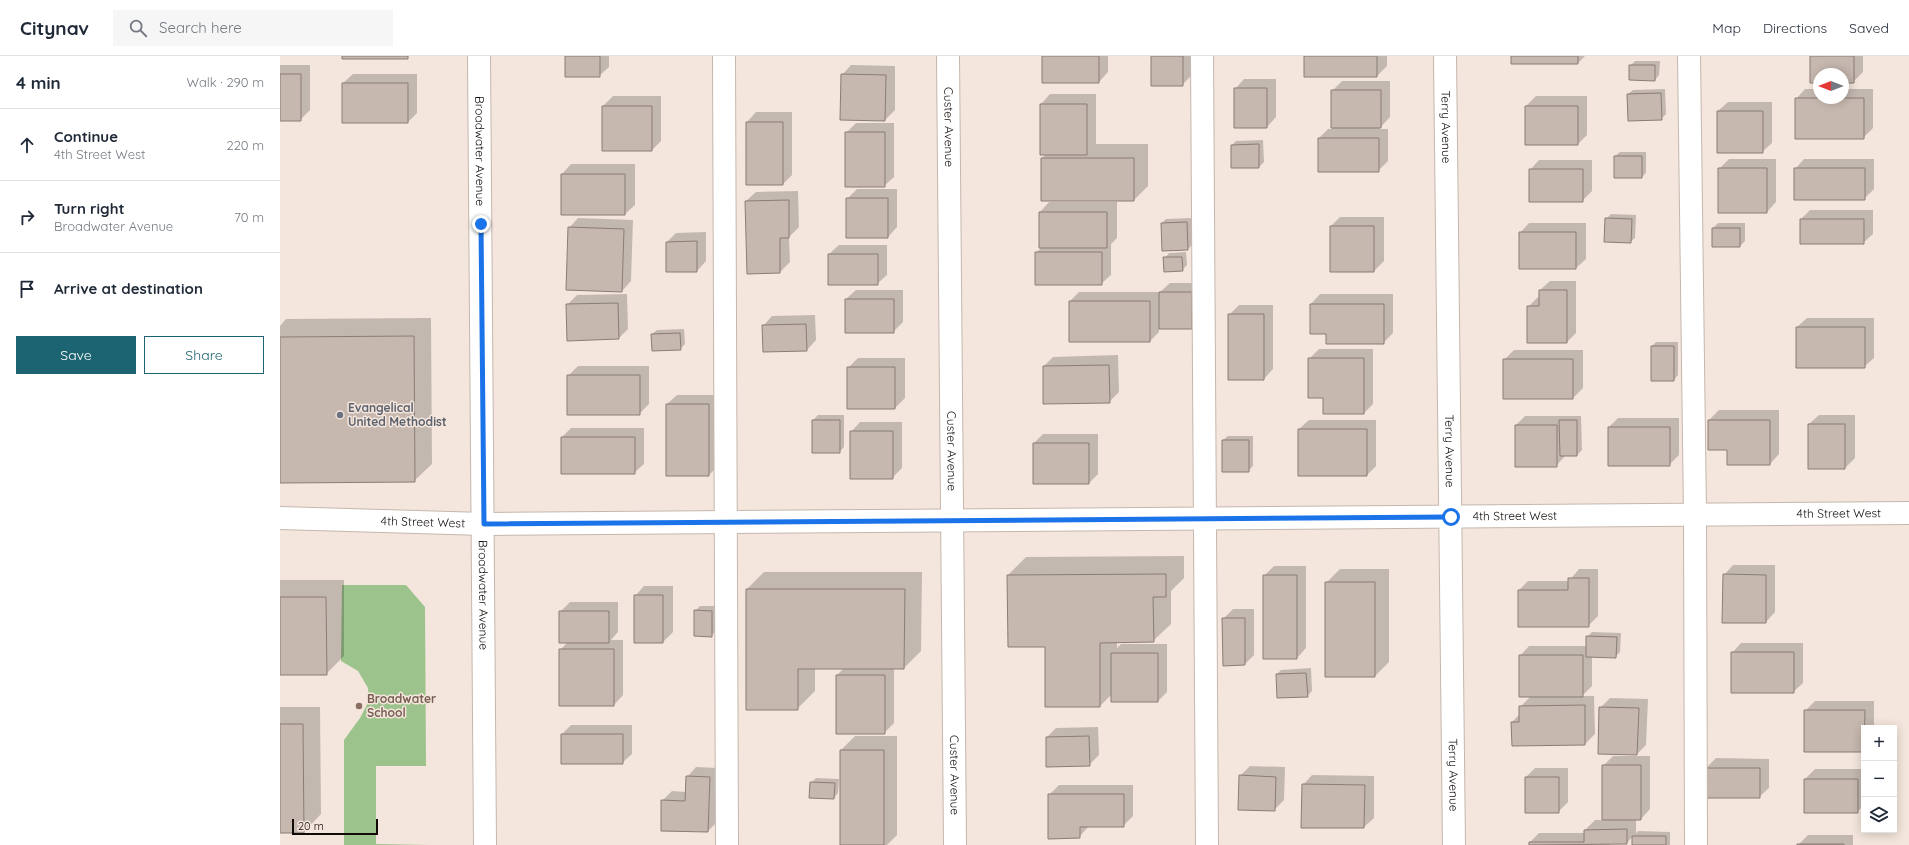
<!DOCTYPE html>
<meta charset="utf-8">
<style>
:root{--surface:#fff;--page:#f6f6f7;--text:#1f2937;--muted:#747a83;--line:#e0e1e3;--accent:#1c6472}
body{margin:0;font-family:Quicksand,sans-serif;background:var(--page);color:var(--text)}
.controls{position:absolute;right:12px;bottom:12px;display:grid;overflow:hidden;border-radius:0px;box-shadow:0 2px 10px #0003}
.controls button{width:36px;height:36px;display:grid;place-items:center;padding:0;border:0;border-bottom:1px solid var(--line);background:var(--surface);color:var(--text);font:20px sans-serif}
.compass{position:absolute;left:1533px;top:12px;width:36px;height:36px;border-radius:50%;background:var(--surface);box-shadow:0 2px 10px #0003;rotate:270deg}
.scale{position:absolute;left:12px;bottom:10px;width:86px;box-sizing:border-box;padding-left:4px;border:2px solid #100b08;border-top:0;font-size:11px;line-height:14px;white-space:nowrap;color:#100b08;-webkit-text-stroke:3px #f4e6dc;paint-order:stroke}
.stop{position:absolute;width:12px;height:12px;margin:-9px;border:3px solid #1a73e8;border-radius:50%;background:#fff}
.stop.end{background:#1a73e8;border-color:#fff;box-shadow:0 1px 4px #0008}
.list{margin:0;padding:0;list-style:none}
h2{display:flex;justify-content:space-between;align-items:center;height:52px;margin:0;padding:0 16px;font-size:17px}
h2 small{font-size:13px;font-weight:400;color:var(--muted)}
.list li{display:grid;grid-template-columns:26px 1fr auto;gap:12px;align-items:center;box-sizing:border-box;height:72px;padding:0 16px;border-top:1px solid var(--line)}
.list b{display:block;font-size:15px;white-space:nowrap}
.list p{margin:0;font-size:13px;white-space:nowrap;color:var(--muted)}
.list em{font-size:13px;font-style:normal;color:var(--muted)}
.actions{display:flex;gap:8px;padding:12px 16px}
.actions a{flex:1;padding:9px 0;border:1px solid var(--accent);border-radius:0px;text-align:center;font-size:14px;color:var(--accent)}
.actions .main{background:var(--accent);color:#fff}
.icon{flex:none;width:22px;height:22px;fill:none;stroke:currentColor;stroke-width:2;stroke-linecap:round;stroke-linejoin:round}
.map{position:relative;flex:none;width:1629px;height:789px;overflow:hidden}
header{display:flex;align-items:center;gap:24px;box-sizing:border-box;height:56px;padding:0 20px;background:var(--surface);border-bottom:1px solid var(--line)}
header strong{font-size:19px}
nav{display:flex;gap:22px;margin-inline-start:auto;font-size:14px}
.search{width:280px;height:36px;background:var(--page);display:flex;align-items:center;gap:10px;box-sizing:border-box;padding:0 14px;border-radius:0px;color:var(--muted);font-size:15px}
main{display:flex}
aside{flex:1;background:var(--surface)}
.map>svg:first-child{display:block}
</style>
<header>
<strong>Citynav</strong>
<div class="search"><svg class="icon" aria-label="search" viewBox="0 0 24 24"><circle cx="10" cy="10" r="6"/><path d="M15 15l6 6"/></svg>Search here</div>
<nav><a>Map</a><a>Directions</a><a>Saved</a></nav>
</header>
<main>
<aside>
<h2>4 min<small>Walk · 290 m</small></h2>
<ul class="list">
<li><svg class="icon" aria-label="ahead" viewBox="0 0 24 24"><path d="M12 20V5M6 11l6-6 6 6"/></svg><div><b>Continue</b><p>4th Street West</p></div><em>220 m</em></li>
<li><svg class="icon" aria-label="right" viewBox="0 0 24 24"><path d="M7 20v-9h11M14 6l5 5-5 5"/></svg><div><b>Turn right</b><p>Broadwater Avenue</p></div><em>70 m</em></li>
<li><svg class="icon" aria-label="arrive" viewBox="0 0 24 24"><path d="M6 21V4h12l-3 4 3 4H6"/></svg><div><b>Arrive at destination</b></div></li>
</ul>
<div class="actions"><a class="main">Save</a><a>Share</a></div>
</aside>
<div class="map">
<svg width="1629" height="789" viewBox="0 0 1629 789">
<rect width="100%" height="100%" fill="#f4e6dc"/>
<path fill="#9dc38c" d="M62 529H126L145 551 146 710H96V788L150 789H64V684L80 662 89 645 88 632 78 615 61 605Z"/>
<path fill="#0003" d="M286 0H329V11L319 20Z
M763 0H828V16L819 26Z
M872 0H912V19L902 29Z
M1025 0H1107V10L1097 20Z
M1232 0H1305L1298 7Z
M1531 0H1583V16L1573 26H1563V18H1539V26Z
M1355 5H1380L1379 19 1375 24 1350 10Z
M0 9H30V54L20 64H0Z
M571 9 615 10V54L605 64 562 19Z
M73 18H137V57L128 66 63 27Z
M964 23H996V61L987 71 955 33Z
M1062 25H1110V61L1099 73H1108V105L1098 115 1039 82 1048 73H1052V35Z
M1385 33 1386 58 1381 63 1348 38 1353 34Z
M1525 33H1539V42H1563V33H1593V72L1583 82 1516 43Z
M770 38H816V88H868V130L854 144H762V102L766 98H761V48Z
M333 40H381V85L372 94H323V50Z
M1256 40H1307V79L1298 88H1246V50Z
M1448 46H1492V87L1482 96 1438 55Z
M476 56H512V119L503 128 467 66Z
M576 67H614V121L604 130 566 77Z
M983 84 984 106 979 111 952 89 956 85Z
M1340 96H1366V117L1362 121 1335 100Z
M1449 103H1496V146L1487 156 1439 113Z
M1524 103H1594V133L1584 143 1515 113Z
M1259 104H1312V135L1302 145 1250 114Z
M291 108H355V149L345 158H282V118Z
M577 133H617V171L608 181 567 143Z
M518 135 519 171 509 181 510 206 500 216 466 145 476 136Z
M769 146H837V182L831 188V219L821 228 756 197 762 191H760V156Z
M1530 154H1593V178L1583 187 1521 163Z
M1331 158 1356 159 1355 182 1350 186 1326 163Z
M1060 161H1104V205L1094 215H1051V170Z
M298 162 353 164 351 225 342 235 289 172Z
M912 162 913 188 908 193 883 194 882 167 886 163Z
M1249 167H1306V203L1296 212 1240 177Z
M1438 167H1465V185L1460 190 1433 172Z
M426 176V205L417 215 387 186 396 177Z
M559 189H607V219L597 228 549 198Z
M906 196 907 209 902 214 885 202 889 197Z
M1270 225H1296V277L1287 286 1248 251 1258 241H1260V234Z
M890 227H921V262L912 272H879V276L870 285 790 245 799 236H879V237Z
M576 234H623V266L613 276 566 243Z
M347 238 348 273 339 282 287 249 297 239Z
M1040 238H1113V277L1103 287 1047 277H1031V248Z
M959 249H993V313L984 323 949 259Z
M535 259 536 284 527 294 483 270 492 260Z
M151 262 152 408 134 425 0 426V270L6 263Z
M1527 262H1594V302L1584 311 1517 271Z
M404 273 405 288 400 293 372 278 377 274Z
M1376 286H1398V319L1394 324 1372 290Z
M1039 293H1093V348L1084 357 1029 303Z
M1234 294H1303V332L1293 342H1224V304Z
M838 299 839 336 829 346 764 310 773 301Z
M578 302H625V342L615 352H568V312Z
M298 310H369V348L359 358 288 320Z
M397 339H439V409L429 419 387 348Z
M1439 354H1499V398L1490 408 1448 393 1429 364Z
M538 359H564V391L559 396 533 364Z
M1539 359H1575V402L1565 412 1529 368Z
M1245 360H1301L1302 394 1297 399H1286L1276 410 1236 369Z
M1338 362H1399V399L1389 409 1329 371Z
M1029 364H1096V410L1087 419 1019 373Z
M580 366H622V412L612 422 571 376Z
M291 372H364V408L354 417 282 381Z
M763 378H818V418L809 427 754 387Z
M948 380H973V410L968 415 943 384Z
M904 500V522L891 535V568L873 585 837 586V592L841 588H887V636L878 645 832 638 820 650 766 590 728 519 746 501Z
M1453 509H1495V556L1486 566 1444 519Z
M994 510H1026V592L1017 602 984 520Z
M1060 513H1109V606L1095 620H1046V527Z
M1299 513H1318V560L1308 570 1239 534 1248 525H1289Z
M484 516H642L641 595 624 612H614V667L604 677 557 619 564 612H535V635L517 653 467 533Z
M0 524H64V600L46 618H0Z
M364 530H393V576L383 586 355 540Z
M290 546H338V576L331 584H343V639L334 649 280 594 288 586 280 556Z
M420 550H436V575L431 580 415 555Z
M953 553H974V599L965 608 943 563Z
M1312 576 1341 577 1340 596 1336 600H1312V630L1302 640H1314L1315 678 1305 688 1233 689 1232 666 1240 658V651L1251 640 1240 600 1249 590H1307V581Z
M1461 587H1523V627L1513 636 1452 597Z
M1031 612 1032 635 1027 640 997 618 1001 614Z
M1330 642 1368 643 1366 689 1357 698 1320 652Z
M1535 645H1594V672H1584L1525 655Z
M0 651H40L41 758 24 776H0Z
M291 669H352V698L342 707 282 678Z
M818 671 819 699 809 709 767 681 776 672Z
M575 680H617V779L607 789H561V694Z
M1333 700H1370V753L1361 763H1356V777L1358 775 1390 776V789H1353V780L1347 787H1330V789H1250V786L1259 777H1305V774L1315 764H1323V710Z
M1436 702 1489 703V732L1479 741 1426 712Z
M970 710 1005 711 1004 744 994 754 960 720Z
M416 711 439 712 438 765 428 775 382 774V745L392 735 406 736 407 721Z
M1255 712H1288V746L1278 756 1246 721Z
M1535 713H1584V749L1577 756 1525 723Z
M1032 719 1094 720V762L1084 771 1023 729Z
M536 722 559 723 558 737 554 742 531 727Z
M779 729H853V760L843 770H809L799 781 769 739Z
M1528 779H1573V789H1518Z"/>
<path fill="#c6b8ae" stroke="#8a7d74" d="M62 0H128V3H62Z
M285 0H320V21H285Z
M762 0H819V27H762Z
M871 0H903V30H871Z
M1024 0H1097V21H1024Z
M1231 0H1298V8H1231Z
M1530 0H1574V27H1563V18H1539V27H1530Z
M1349 9H1375V25L1349 24Z
M0 18H21V65H0Z
M561 18 606 19 605 65 560 64Z
M62 27H128V67H62Z
M954 32H987V72H954Z
M1051 34H1101V72H1051Z
M1381 37 1382 64 1348 65 1347 38Z
M1515 42H1584V83H1515Z
M760 48H807V99H760Z
M322 50H372V95H322Z
M1245 50H1298V89H1245Z
M1437 55H1483V97H1437Z
M466 66H503V129H466Z
M565 76H605V131H565Z
M1038 82H1099V116H1038Z
M979 88V112H951V89Z
M1334 100H1362V122H1334Z
M761 102H854V145H761Z
M1438 112H1487V157H1438Z
M1514 112H1585V144H1514Z
M1249 113H1303V146H1249Z
M281 118H345V159H281Z
M566 142H608V182H566Z
M509 144V182H500V217L467 218 465 145Z
M759 156H827V192H759Z
M1325 162 1352 163 1351 187 1324 186Z
M1520 163H1584V188H1520Z
M907 166 908 194 882 195 881 167Z
M1050 170H1094V216H1050Z
M288 171 344 173 342 236 286 234Z
M1432 172H1460V191H1432Z
M1239 176H1296V213H1239Z
M417 185V216H386V186Z
M755 196H822V229H755Z
M548 198H598V229H548Z
M883 201H902L903 215 884 216Z
M1259 234H1287V287H1247V250H1259Z
M879 236H912V273H879Z
M565 243H614V277H565Z
M789 245H870V286H789Z
M338 247 339 283 287 285 286 248Z
M1030 248H1104V288H1046V278H1030Z
M948 258H984V324H948Z
M526 268 527 295 483 296 482 269Z
M1516 271H1585V312H1516Z
M400 277 401 294 372 295 371 278Z
M134 280 135 426 0 427V281Z
M1371 290H1394V325H1371Z
M1028 302H1084V358H1043V342H1028Z
M1223 303H1293V343H1223Z
M829 309 830 347 763 348V310Z
M567 311H615V353H567Z
M287 319H360V359H287Z
M386 348H429V420H386Z
M532 364H560V397H532Z
M1279 364H1297V400H1280Z
M1428 364H1490V409H1447V394H1428Z
M1528 368H1565V413H1528Z
M1235 369H1277V411H1235Z
M1328 371H1390V410H1328Z
M1018 373H1087V420H1018Z
M570 375H613V423H570Z
M281 381H355V418H281Z
M942 384H969V416H942Z
M753 387H809V428H753Z
M886 518V541H873L874 586 820 587V651H765V591H728L727 519Z
M1443 518 1486 519V567H1442Z
M983 519H1017V603H983Z
M1288 522H1309V571H1238V534H1288Z
M1045 526H1095V621H1045Z
M466 533H625L624 613H518V654H466Z
M354 539H383V587H354Z
M0 541H46L47 619H0Z
M414 554 432 555V581L414 580Z
M279 555H329V587H279Z
M942 562H965V609L943 610Z
M1306 580 1337 581 1336 602 1306 601Z
M279 593H334V650H279Z
M1451 596H1514V637H1451Z
M831 597H878V646H831Z
M1239 599H1303V641H1239Z
M1026 617 1028 641 997 642 996 618Z
M556 619H605V678H556Z
M1305 649V689L1232 690 1231 666H1239V650Z
M1319 651 1359 652 1357 699 1318 698Z
M1524 654H1585L1584 696H1524Z
M0 668H23L24 777H0Z
M281 678H343V708H281Z
M809 680 810 710 766 711V681Z
M560 694H604V789H560Z
M1322 709H1361V764H1322Z
M1425 712H1480V742H1425Z
M959 719 996 721 995 755 958 754Z
M406 720 430 721 428 776 381 775V744L405 745Z
M1245 721H1279V757H1245Z
M1524 723H1578V757H1524Z
M530 726 555 727 554 743 529 742Z
M1022 728 1085 729 1084 772H1021Z
M768 738H844V771H800V782L768 783Z
M1347 773V788L1249 789V786H1304V774Z
M1352 780H1386V789H1352Z
M1517 788H1564V789H1517Z"/>
<g fill="none" stroke-linecap="round" stroke-linejoin="round">
<defs>
<g id="minor">
<path d="M444 0 447 789"/>
<path id="s1" d="M668 0 675 789"/>
<path d="M922 0 927 789"/>
<path id="s2" d="M1165 0 1174 789"/>
<path d="M1409 0 1415 459 1416 789"/>
<path id="s3" d="M0 462 204 468 1629 457"/>
</g>
<g id="major">
<path id="s4" d="M199 0 205 789"/>
</g>
</defs>
<use href="#minor" stroke="#c5b7ad" stroke-width="24"/>
<use href="#major" stroke="#c5b7ad" stroke-width="24"/>
<use href="#minor" stroke="#fff" stroke-width="22"/>
<use href="#major" stroke="#fff" stroke-width="22"/>
</g>
<g fill="none" stroke-linecap="round" stroke-linejoin="round">
<path stroke="#1a73e8" stroke-width="5" d="M201 168 204 468 1171 461"/>
</g>
<circle fill="#6b7280" stroke="#f4e6dc" stroke-width="1.5" cx="60" cy="359" r="4"/>
<circle fill="#8d6e63" stroke="#f4e6dc" stroke-width="1.5" cx="79" cy="650" r="4"/>
<g text-anchor="middle" stroke-width="3" stroke-linejoin="round" paint-order="stroke">
<g font-size="12" fill="#100b08" stroke="#f4e6dc">
<text dy="4" stroke="none"><textPath href="#s1" startOffset="71">Custer Avenue</textPath></text>
<text dy="4" stroke="none"><textPath href="#s2" startOffset="71">Terry Avenue</textPath></text>
<text dy="4" stroke="none"><textPath href="#s4" startOffset="95">Broadwater Avenue</textPath></text>
<text dy="4" stroke="none"><textPath href="#s2" startOffset="395">Terry Avenue</textPath></text>
<text dy="4" stroke="none"><textPath href="#s1" startOffset="395">Custer Avenue</textPath></text>
<text dy="4" stroke="none"><textPath href="#s3" startOffset="1559">4th Street West</textPath></text>
<text dy="4" stroke="none"><textPath href="#s3" startOffset="1235">4th Street West</textPath></text>
<text dy="4" stroke="none"><textPath href="#s3" startOffset="143">4th Street West</textPath></text>
<text dy="4" stroke="none"><textPath href="#s4" startOffset="539">Broadwater Avenue</textPath></text>
<text dy="4" stroke="none"><textPath href="#s1" startOffset="719">Custer Avenue</textPath></text>
<text dy="4" stroke="none"><textPath href="#s2" startOffset="719">Terry Avenue</textPath></text>
</g>
<g font-size="12" font-weight="bold" fill="#5b616d" stroke="#f4e6dc" text-anchor="start">
<text x="68" y="356">Evangelical<tspan x="68" dy="14">United Methodist</tspan></text>
</g>
<g font-size="12" font-weight="bold" fill="#785e54" stroke="#f4e6dc" text-anchor="start">
<text x="87" y="647">Broadwater<tspan x="87" dy="14">School</tspan></text>
</g>
</g>
</svg>
<div class="controls">
<button>+</button>
<button>−</button>
<button><svg class="icon" aria-label="layers" viewBox="0 0 24 24"><path d="M12 4l9 5-9 5-9-5zM3 14l9 5 9-5"/></svg></button>
</div>
<svg class="compass" viewBox="-18 -18 36 36"><path d="M0-13l5 13h-10z" fill="#e53935"/><path d="M0 13l5-13h-10z" fill="#747a83"/></svg>
<div class="scale">20 m</div>
<div class="stop" style="left:1171px;top:461px"></div>
<div class="stop end" style="left:201px;top:168px"></div>
</div>
</main>
